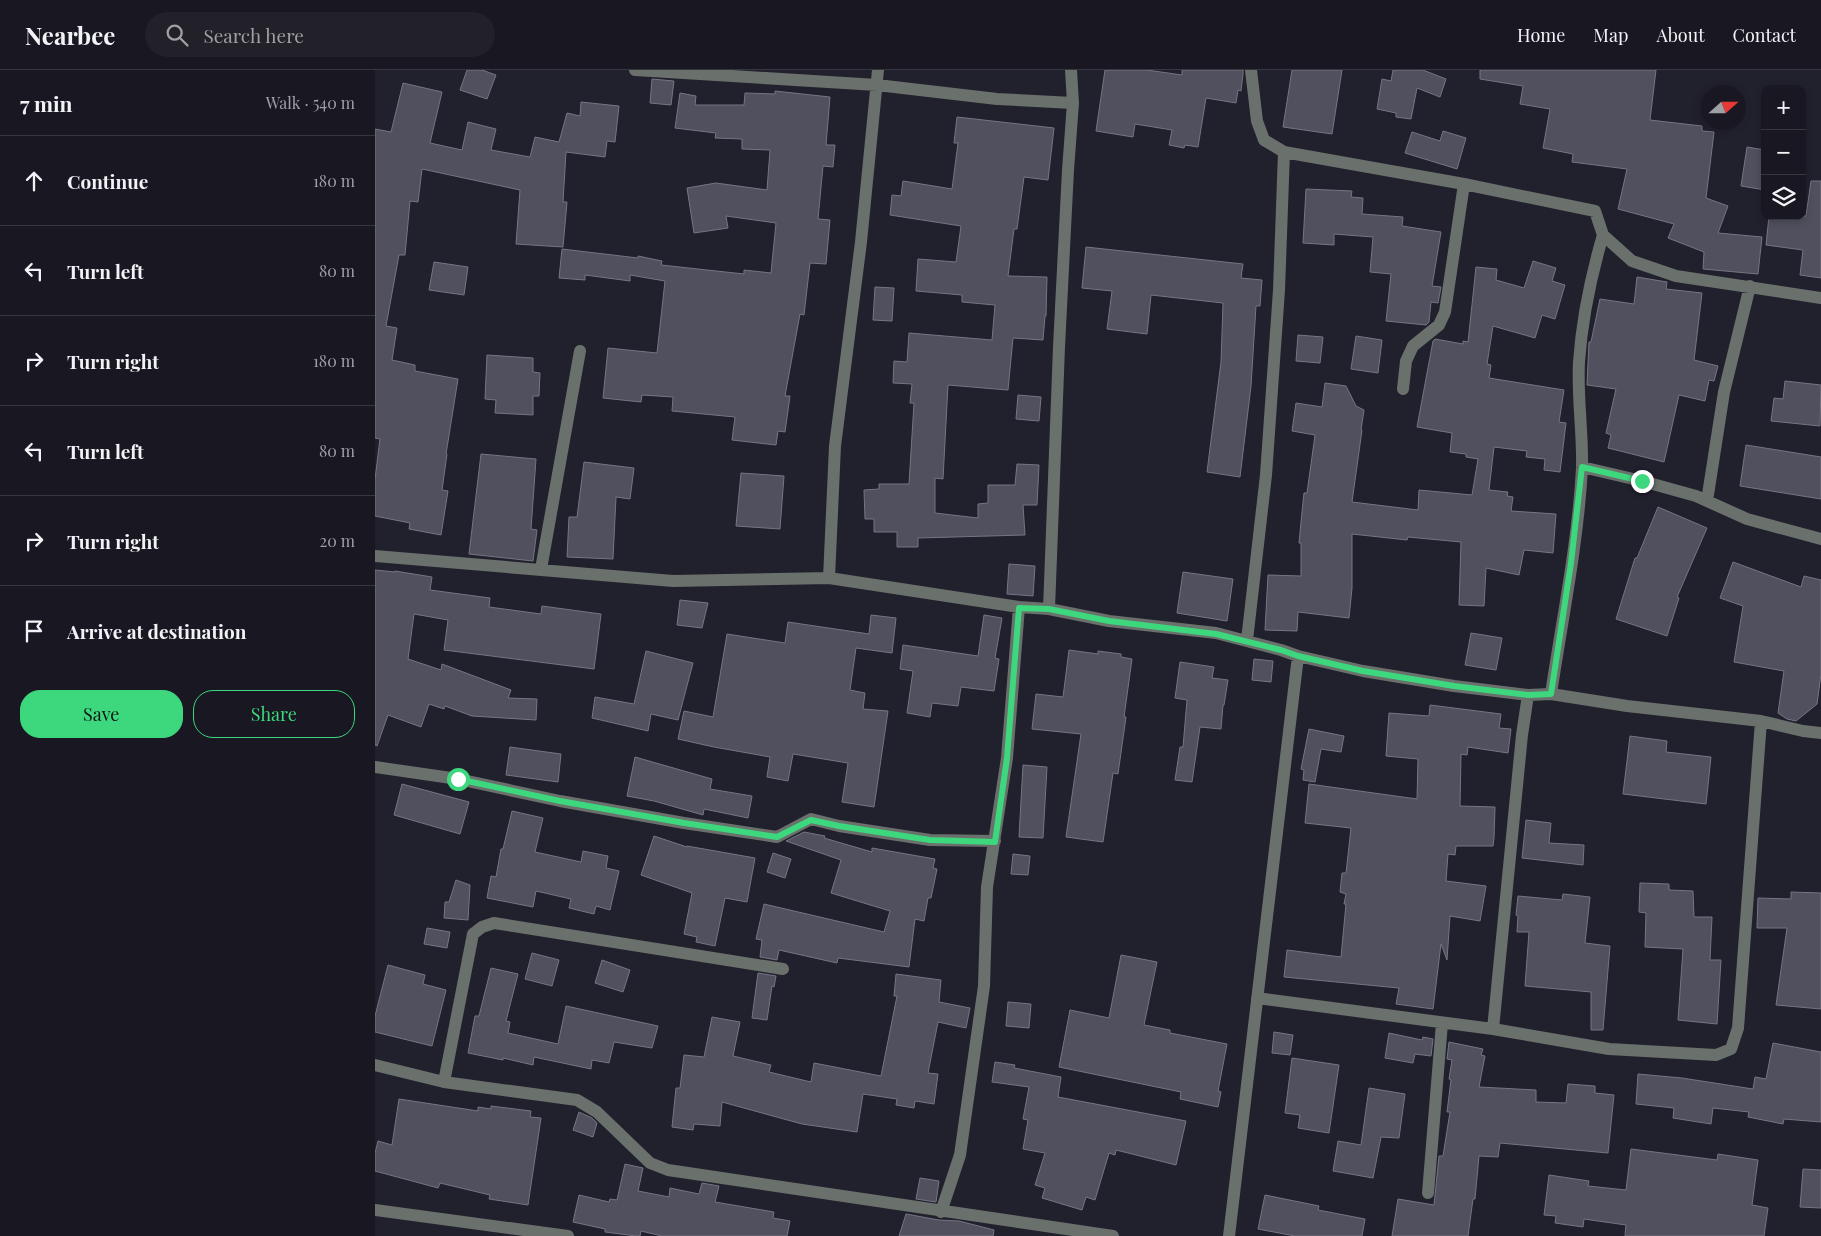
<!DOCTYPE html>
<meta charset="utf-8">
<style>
:root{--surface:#191822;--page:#22212a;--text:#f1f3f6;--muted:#9fa0a5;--line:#373740;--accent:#3dd77d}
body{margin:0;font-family:"Playfair Display",serif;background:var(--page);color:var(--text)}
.controls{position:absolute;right:15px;top:15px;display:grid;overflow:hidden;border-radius:10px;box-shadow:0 2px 8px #0003}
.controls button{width:45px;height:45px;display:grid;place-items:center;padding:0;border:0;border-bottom:1px solid var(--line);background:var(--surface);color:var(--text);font:25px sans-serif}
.compass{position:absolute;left:1326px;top:15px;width:45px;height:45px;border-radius:50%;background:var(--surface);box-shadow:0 2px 8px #0003;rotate:69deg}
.stop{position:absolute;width:15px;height:15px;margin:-11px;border:4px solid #3dd77d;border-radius:50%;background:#fff}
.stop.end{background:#3dd77d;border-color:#fff;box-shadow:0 1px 5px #0008}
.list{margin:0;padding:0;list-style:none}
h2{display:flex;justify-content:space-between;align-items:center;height:65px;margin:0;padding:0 20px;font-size:21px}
h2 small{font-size:16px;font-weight:400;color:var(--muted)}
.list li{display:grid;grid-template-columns:32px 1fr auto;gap:15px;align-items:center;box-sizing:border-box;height:90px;padding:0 20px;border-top:1px solid var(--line)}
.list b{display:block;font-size:19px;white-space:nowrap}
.list em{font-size:16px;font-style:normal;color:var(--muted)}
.actions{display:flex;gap:10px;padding:15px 20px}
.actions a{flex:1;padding:11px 0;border:1px solid var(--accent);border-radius:20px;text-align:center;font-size:18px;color:var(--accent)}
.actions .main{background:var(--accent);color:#111}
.icon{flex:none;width:28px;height:28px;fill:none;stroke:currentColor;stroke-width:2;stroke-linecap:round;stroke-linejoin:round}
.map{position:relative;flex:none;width:1446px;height:1166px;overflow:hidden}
header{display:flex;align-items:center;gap:30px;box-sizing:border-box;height:70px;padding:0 25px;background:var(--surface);border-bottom:1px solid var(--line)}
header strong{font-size:24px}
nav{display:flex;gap:28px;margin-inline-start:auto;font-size:18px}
.search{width:350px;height:45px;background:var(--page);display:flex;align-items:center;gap:12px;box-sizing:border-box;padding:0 18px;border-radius:28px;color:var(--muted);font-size:19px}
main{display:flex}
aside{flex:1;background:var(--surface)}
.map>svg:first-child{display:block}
</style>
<header>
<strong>Nearbee</strong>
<div class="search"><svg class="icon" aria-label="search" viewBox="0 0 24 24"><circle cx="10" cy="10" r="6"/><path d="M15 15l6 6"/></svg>Search here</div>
<nav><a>Home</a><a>Map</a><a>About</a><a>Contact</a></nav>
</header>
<main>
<aside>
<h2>7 min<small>Walk · 540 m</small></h2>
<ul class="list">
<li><svg class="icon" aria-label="ahead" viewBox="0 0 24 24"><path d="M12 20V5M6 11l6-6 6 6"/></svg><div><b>Continue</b></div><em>180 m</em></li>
<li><svg class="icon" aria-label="left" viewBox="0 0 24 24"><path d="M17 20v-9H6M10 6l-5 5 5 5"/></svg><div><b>Turn left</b></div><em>80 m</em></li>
<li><svg class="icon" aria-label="right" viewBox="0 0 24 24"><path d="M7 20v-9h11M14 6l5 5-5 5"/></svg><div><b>Turn right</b></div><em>180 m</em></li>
<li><svg class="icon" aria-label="left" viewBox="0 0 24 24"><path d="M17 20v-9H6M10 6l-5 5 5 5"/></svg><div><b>Turn left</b></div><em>80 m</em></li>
<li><svg class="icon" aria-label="right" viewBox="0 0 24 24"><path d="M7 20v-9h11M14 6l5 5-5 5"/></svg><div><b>Turn right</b></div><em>20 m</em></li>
<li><svg class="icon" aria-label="arrive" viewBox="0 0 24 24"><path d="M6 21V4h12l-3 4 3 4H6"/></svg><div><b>Arrive at destination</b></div></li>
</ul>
<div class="actions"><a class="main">Save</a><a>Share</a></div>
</aside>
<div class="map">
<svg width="1446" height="1166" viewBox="0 0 1446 1166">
<rect width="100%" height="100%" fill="#21202d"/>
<path fill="#50505e" stroke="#757584" d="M92 0H107L121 5 112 29 85 20Z
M730 0H772L807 5V0H868V4L866 21 863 20 861 33 831 28 823 77 810 75 809 78 794 75 797 60 760 54 758 67 721 61Z
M917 0H967L957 64 908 57Z
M1018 0H1048L1071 9 1065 27 1042 18 1036 49 1021 47V43L1002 39 1007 9 1016 11Z
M1105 0H1281L1275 50 1327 56V61L1339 62 1331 128 1353 136 1343 163 1387 167 1383 204 1328 199 1329 182 1293 168 1299 154 1243 139 1252 99 1197 92 1198 84 1168 78 1175 39 1145 34 1148 16 1105 9Z
M277 9 299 11 296 35 275 33Z
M28 13 67 22 55 73 87 80 93 52 121 59 116 80 155 87 160 67 184 72 192 43 205 46 206 32 244 36 240 72 232 71 230 87 191 82 188 132H192L188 177 141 174 145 120 47 99 43 132 35 131 30 185H24L11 256 22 258 17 290 40 295V301L83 309 71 384H72L67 420 73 421 66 465 34 459 35 453 0 446V409L5 369 0 368V59L16 62Z
M400 21 455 27 451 75H460L458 97 448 96 443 149 455 150 451 194 435 193 429 245 425 244 410 326H415L410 362 403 361 401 375 357 370 360 347 297 341 298 327 267 325 266 332 228 328 233 278 282 283 290 211 255 205V211L210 205V210L184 208 187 179 263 188V186L287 191 286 195 369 204V200L396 203 401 153 351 146 353 158 319 163 312 118 341 113 392 120 395 80 367 79V69L340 68 341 63 300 58 305 23 321 26 320 35H369L370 23 400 24Z
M582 47 679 58 673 110 649 107 642 159H639L633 206 672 207 671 246H670L668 270 638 268 633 320 573 315 568 409 560 408V443L603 448V434L613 433V415H640L642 394 664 395 662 435H648L650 465 543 468V477H522V462H499V449H490L489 420 504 419V414H534L539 333H535L537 314 518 313 519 291 532 292 534 263 617 270 620 235 587 232V225L541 221 543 189 581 192 586 156 515 145 517 125 526 126 528 111 577 119 583 73H579Z
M1068 61 1091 68 1082 99 1030 83 1037 62 1065 71Z
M1372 77 1390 80V120L1366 116Z
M1436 111H1446V208L1425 205 1428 180 1391 175 1394 146H1431Z
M931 119 977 121 976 127 988 128 987 144 1028 147 1027 156 1066 162 1057 216 1066 217 1063 233 1056 232 1054 252 1051 255 1011 251 1016 204 995 202 998 167 959 164V175L928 173Z
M711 177 868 194 866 208 887 210 885 236H881L876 316 865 407 832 402 846 292 848 233 776 225 772 264 732 259 737 221 707 218Z
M1158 191 1181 198 1177 211 1190 215 1180 249 1167 245 1160 268 1118 256 1112 294 1116 295 1114 308 1189 320 1184 352 1191 353 1185 402 1169 400 1170 389 1151 387 1152 381 1119 377 1114 420 1133 422 1132 426 1138 427 1136 441 1181 444 1178 483 1149 480 1144 505 1111 498 1109 536 1084 535 1086 472 1033 467 1032 470 977 464V518L974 548 923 542 922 561 890 560 893 505 926 506V473H924L927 442 929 423H932L940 365 917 361 921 333 947 337 950 313 971 316 981 336 989 340 986 360H987L977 432 1043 440 1044 420 1097 425 1103 389 1091 387V384L1075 382 1077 363 1042 357 1058 271 1060 269 1088 274V271L1093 272 1101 197 1122 199 1121 210 1149 218Z
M59 192 93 197 89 225 54 220Z
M1262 207 1292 212 1291 219 1327 223 1319 290 1343 296 1339 311 1334 310 1330 331 1304 325 1289 392 1233 378 1236 365 1231 363 1241 319 1212 315 1214 272H1216L1225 229 1259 234Z
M500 217 519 218 517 251 498 250Z
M923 265 948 267 945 293 921 291Z
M981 266 1007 270 1003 303 976 299Z
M112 285 158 288V302L165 303 164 326H158V345L120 343 121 330 110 329Z
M1410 311 1446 315 1445 356 1396 351 1399 328 1408 329Z
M643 325 666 327 664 351 641 349Z
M1371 375 1446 387V429L1365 416Z
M106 384 161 389 156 459 162 460 158 491 94 484Z
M209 392 259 398 255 429 241 427 238 489 192 487 194 447H202Z
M366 403 409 406 405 459 361 456Z
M1283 437 1332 458 1302 527 1304 528 1292 566 1241 549 1260 488H1262Z
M1358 492 1426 517 1429 506 1446 510V604L1442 634 1421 651 1412 649 1403 643 1409 601 1359 592 1368 536 1345 528Z
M634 494 660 496 658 526 632 524Z
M0 500 20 502V501L57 507 55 520 115 528 114 537 166 544 167 536 226 544 219 599 69 580 73 550 39 544 33 589 66 600 67 594 136 620 133 628 162 629 161 650 97 646 70 636 69 639 54 634 46 657 13 645 2 676 0 675Z
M808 502 858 509 852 551 802 543Z
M305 530 333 533 327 558 302 555Z
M496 545 521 548 517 583 481 578 475 620 490 623 488 639 513 641 499 737 467 732 473 693 418 684 413 711 392 707 395 687 339 677 303 669 309 641 338 647 352 564 410 573 413 552 494 564Z
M609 545 627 548 620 588 624 589 619 621 586 617 583 636 557 633 555 647 532 643 538 601 525 599 528 575 603 586Z
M1096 563 1127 568 1121 600 1090 595Z
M694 580 723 584V581L746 584V587L757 589 749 647H751L743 704 738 703 728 772 691 767 706 664 657 659 661 624 688 627Z
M271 581 318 593 303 650 276 644 273 661 217 648 220 627 259 634Z
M879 589 898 591 896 612 877 610Z
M805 592 839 597 837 608 853 610 849 635H848L846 659 825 657 817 712 800 710 805 677H808L812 630 800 628Z
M1055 635 1126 644 1124 658 1136 659 1133 683 1093 677 1092 685 1086 684 1085 736 1120 737 1119 768 1118 776H1081L1080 785 1073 784 1071 811 1111 816 1105 851 1075 846 1072 890 1066 874 1058 939 1021 934 1024 918 909 907 912 880 966 887 971 834H969L971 824 965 822 967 803H971L976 758 930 753 934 714 1042 729 1043 689 1011 686 1014 643 1054 646Z
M934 659 969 666 966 682 946 679 940 712 928 710 929 700 926 699Z
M1255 666 1292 671 1291 682 1336 687 1331 734 1248 724Z
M135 677 186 684 183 712 131 705Z
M260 687 337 709 335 719 377 726 373 748 329 739 328 745 279 731 252 726Z
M648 695 672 697 668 768 644 767Z
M27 714 94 732 85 764 19 745Z
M137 741 168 748 160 782 206 792 208 781 233 786 231 798 244 801 235 840 221 836 219 844 194 838 196 829 161 821 158 837 112 828 116 806 121 807 126 779H128Z
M1151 750 1176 753 1174 773 1209 775 1208 795 1147 788Z
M429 762 450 766 449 768 497 782V778L560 789 558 798 562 799 556 828H553L549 851 540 849 534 897 463 888 462 893 404 880 402 890 385 887 387 870 381 869 389 834 509 862 515 841 456 823 466 790 411 771Z
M279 766 312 777V776L380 788 372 832 350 828 340 876 321 872 322 867 309 864 317 823 266 805Z
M398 783 416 789 410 808 392 802Z
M638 784 655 786 653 805 636 804Z
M81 810 95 815 93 850 69 848 70 832H74Z
M1265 813 1294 814V820L1318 821 1319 847H1337L1335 890H1346L1342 954 1303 950 1308 879 1270 877 1271 843 1264 842Z
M1416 822 1446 823V939L1401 935 1412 858H1382L1383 828 1416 829Z
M1188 824 1215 827 1210 873 1235 876 1228 960H1216V922L1150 916 1154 862H1142L1143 846 1141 845 1143 826 1187 830Z
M52 858 75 862 72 878 49 874Z
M157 883 184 890 177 916 150 909Z
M746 885 782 892 769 955 795 960V963L852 974 843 1021 846 1022 843 1037 805 1029 806 1022 684 997 695 940 734 948Z
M227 890 255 900 248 922 220 913Z
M13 895 50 905 48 914 71 920 57 976 0 962V946Z
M116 898 143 904 131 951 135 952 133 963 183 974 191 936 283 956 277 978 239 972 234 993 217 990 216 999 159 987 158 995 128 988V990L93 983 100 946H104Z
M383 903 401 906 399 917 397 916 392 950 377 948Z
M521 904 566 910 564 932 595 938 591 958 563 952 553 1003 563 1004 559 1034 540 1031 539 1038 521 1035 522 1029 488 1024 482 1062 427 1054 347 1032 345 1056 319 1054 318 1060 297 1057 301 1018H305L309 985 329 987 337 947 365 952 358 986 396 995 394 1002 436 1012 439 993 506 1006 522 926H519Z
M633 932 656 934 654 958 631 956Z
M899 962 918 965 915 985 897 983Z
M1014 963 1047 970 1048 967 1058 969 1056 986 1040 984 1038 993 1010 988Z
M1074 972 1108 979 1106 985 1110 986 1104 1017 1161 1020V1032L1191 1033 1193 1014 1220 1016V1023L1239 1025 1233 1083 1125 1073 1123 1087 1104 1086 1100 1129H1098L1093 1166H1017L1023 1129 1059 1135 1064 1086H1068L1075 1042H1072L1076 1010 1074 1009 1077 990 1072 989Z
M1398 973 1446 982V1052L1409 1049 1408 1054 1373 1047 1374 1042 1338 1038 1336 1054 1298 1048 1299 1038 1261 1034 1263 1004 1307 1008 1378 1019 1380 1007 1391 1009Z
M917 988 964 995 954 1063 923 1058 925 1045 910 1043Z
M620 992 640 995 639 998 686 1007 683 1027 811 1051 801 1095 741 1080 740 1085 734 1083 720 1130 711 1127 707 1140 667 1128 670 1118 660 1115 670 1083 648 1079 653 1050 648 1049 654 1017 617 1012Z
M994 1018 1030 1024 1024 1068 1006 1067 998 1108 958 1101 963 1071 986 1075Z
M24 1029 103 1041V1037L116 1039V1036L156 1041 155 1047 166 1048 153 1135 114 1129 115 1125 65 1113 63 1118 0 1101V1083L3 1071 17 1075Z
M204 1042 217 1048 222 1053 218 1067 198 1060Z
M1256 1079 1342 1090 1343 1084 1383 1090 1377 1135 1393 1138 1389 1166H1250L1251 1155 1209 1149 1208 1157 1180 1153 1181 1146 1169 1145 1174 1105 1214 1111 1213 1116 1251 1120Z
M250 1094 268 1098 263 1121 294 1127 295 1118 324 1124 327 1113 344 1116 340 1132 399 1142 398 1148 415 1151 412 1166H287L266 1161 265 1166H261L230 1162V1159L198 1152 204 1125 234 1132 235 1129 242 1130Z
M1428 1099 1446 1100V1138L1425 1137Z
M545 1108 564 1111 561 1132 541 1129Z
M890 1125 944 1136 943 1140 990 1149 987 1166H920L883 1159Z
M531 1144 564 1150 584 1151 619 1160 618 1166H524Z"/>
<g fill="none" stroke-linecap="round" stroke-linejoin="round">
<path stroke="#6a706b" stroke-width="12" d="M260 0 502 15 622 29 698 33
M909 82 1089 114 1220 141 1228 165 1257 191 1301 206 1446 228
M1028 319 1031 291 1038 276 1064 255 1070 242 1089 114
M1207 397 1267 411 1321 426 1372 449 1446 469
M1332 431 1349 322 1375 216
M0 486 298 511 454 508 644 537 674 539 734 551 841 563 906 580 923 586 988 601 1079 616 1153 625 1176 624 1252 636 1386 651 1428 661 1446 663
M166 499 205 281
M454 508 460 376 486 172 503 0
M674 539 684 277 693 100 698 33 696 0
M872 570 891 405 904 220 909 82 889 70 882 51 876 0
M1176 624C1187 550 1203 473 1207 398 1208 363 1202 327 1204 292 1207 249 1216 206 1228 165
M0 697 83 709 185 731 309 753 402 767 436 749 464 756 555 770 620 771
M882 928 1118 959 1234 979 1341 985 1356 979 1363 958 1386 651
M1118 959 1147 665 1153 625
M0 995 69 1012 202 1030 222 1042 275 1093 293 1100 738 1166
M69 1012 98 864 107 857 119 853 408 899
M1053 1123 1067 953
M0 1140 193 1166
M566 1142 585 1085 609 916 612 817 632 688 644 537
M854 1166 923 586"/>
</g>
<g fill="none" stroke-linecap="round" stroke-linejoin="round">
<path stroke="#3dd77d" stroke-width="6" d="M83 709 185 731 309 753 402 767 436 750 464 756 555 770 620 772 632 688 644 538 674 539 734 551 841 564 906 580 923 586 988 601 1079 616 1153 625 1176 624 1196 493 1207 397 1267 411"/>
</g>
</svg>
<div class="controls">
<button>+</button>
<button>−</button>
<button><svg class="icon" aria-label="layers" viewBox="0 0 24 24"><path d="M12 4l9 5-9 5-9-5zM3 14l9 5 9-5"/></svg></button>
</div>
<svg class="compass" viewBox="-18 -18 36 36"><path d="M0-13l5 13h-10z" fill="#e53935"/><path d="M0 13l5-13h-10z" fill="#9fa0a5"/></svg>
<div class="stop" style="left:83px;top:709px"></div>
<div class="stop end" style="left:1267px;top:411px"></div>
</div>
</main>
